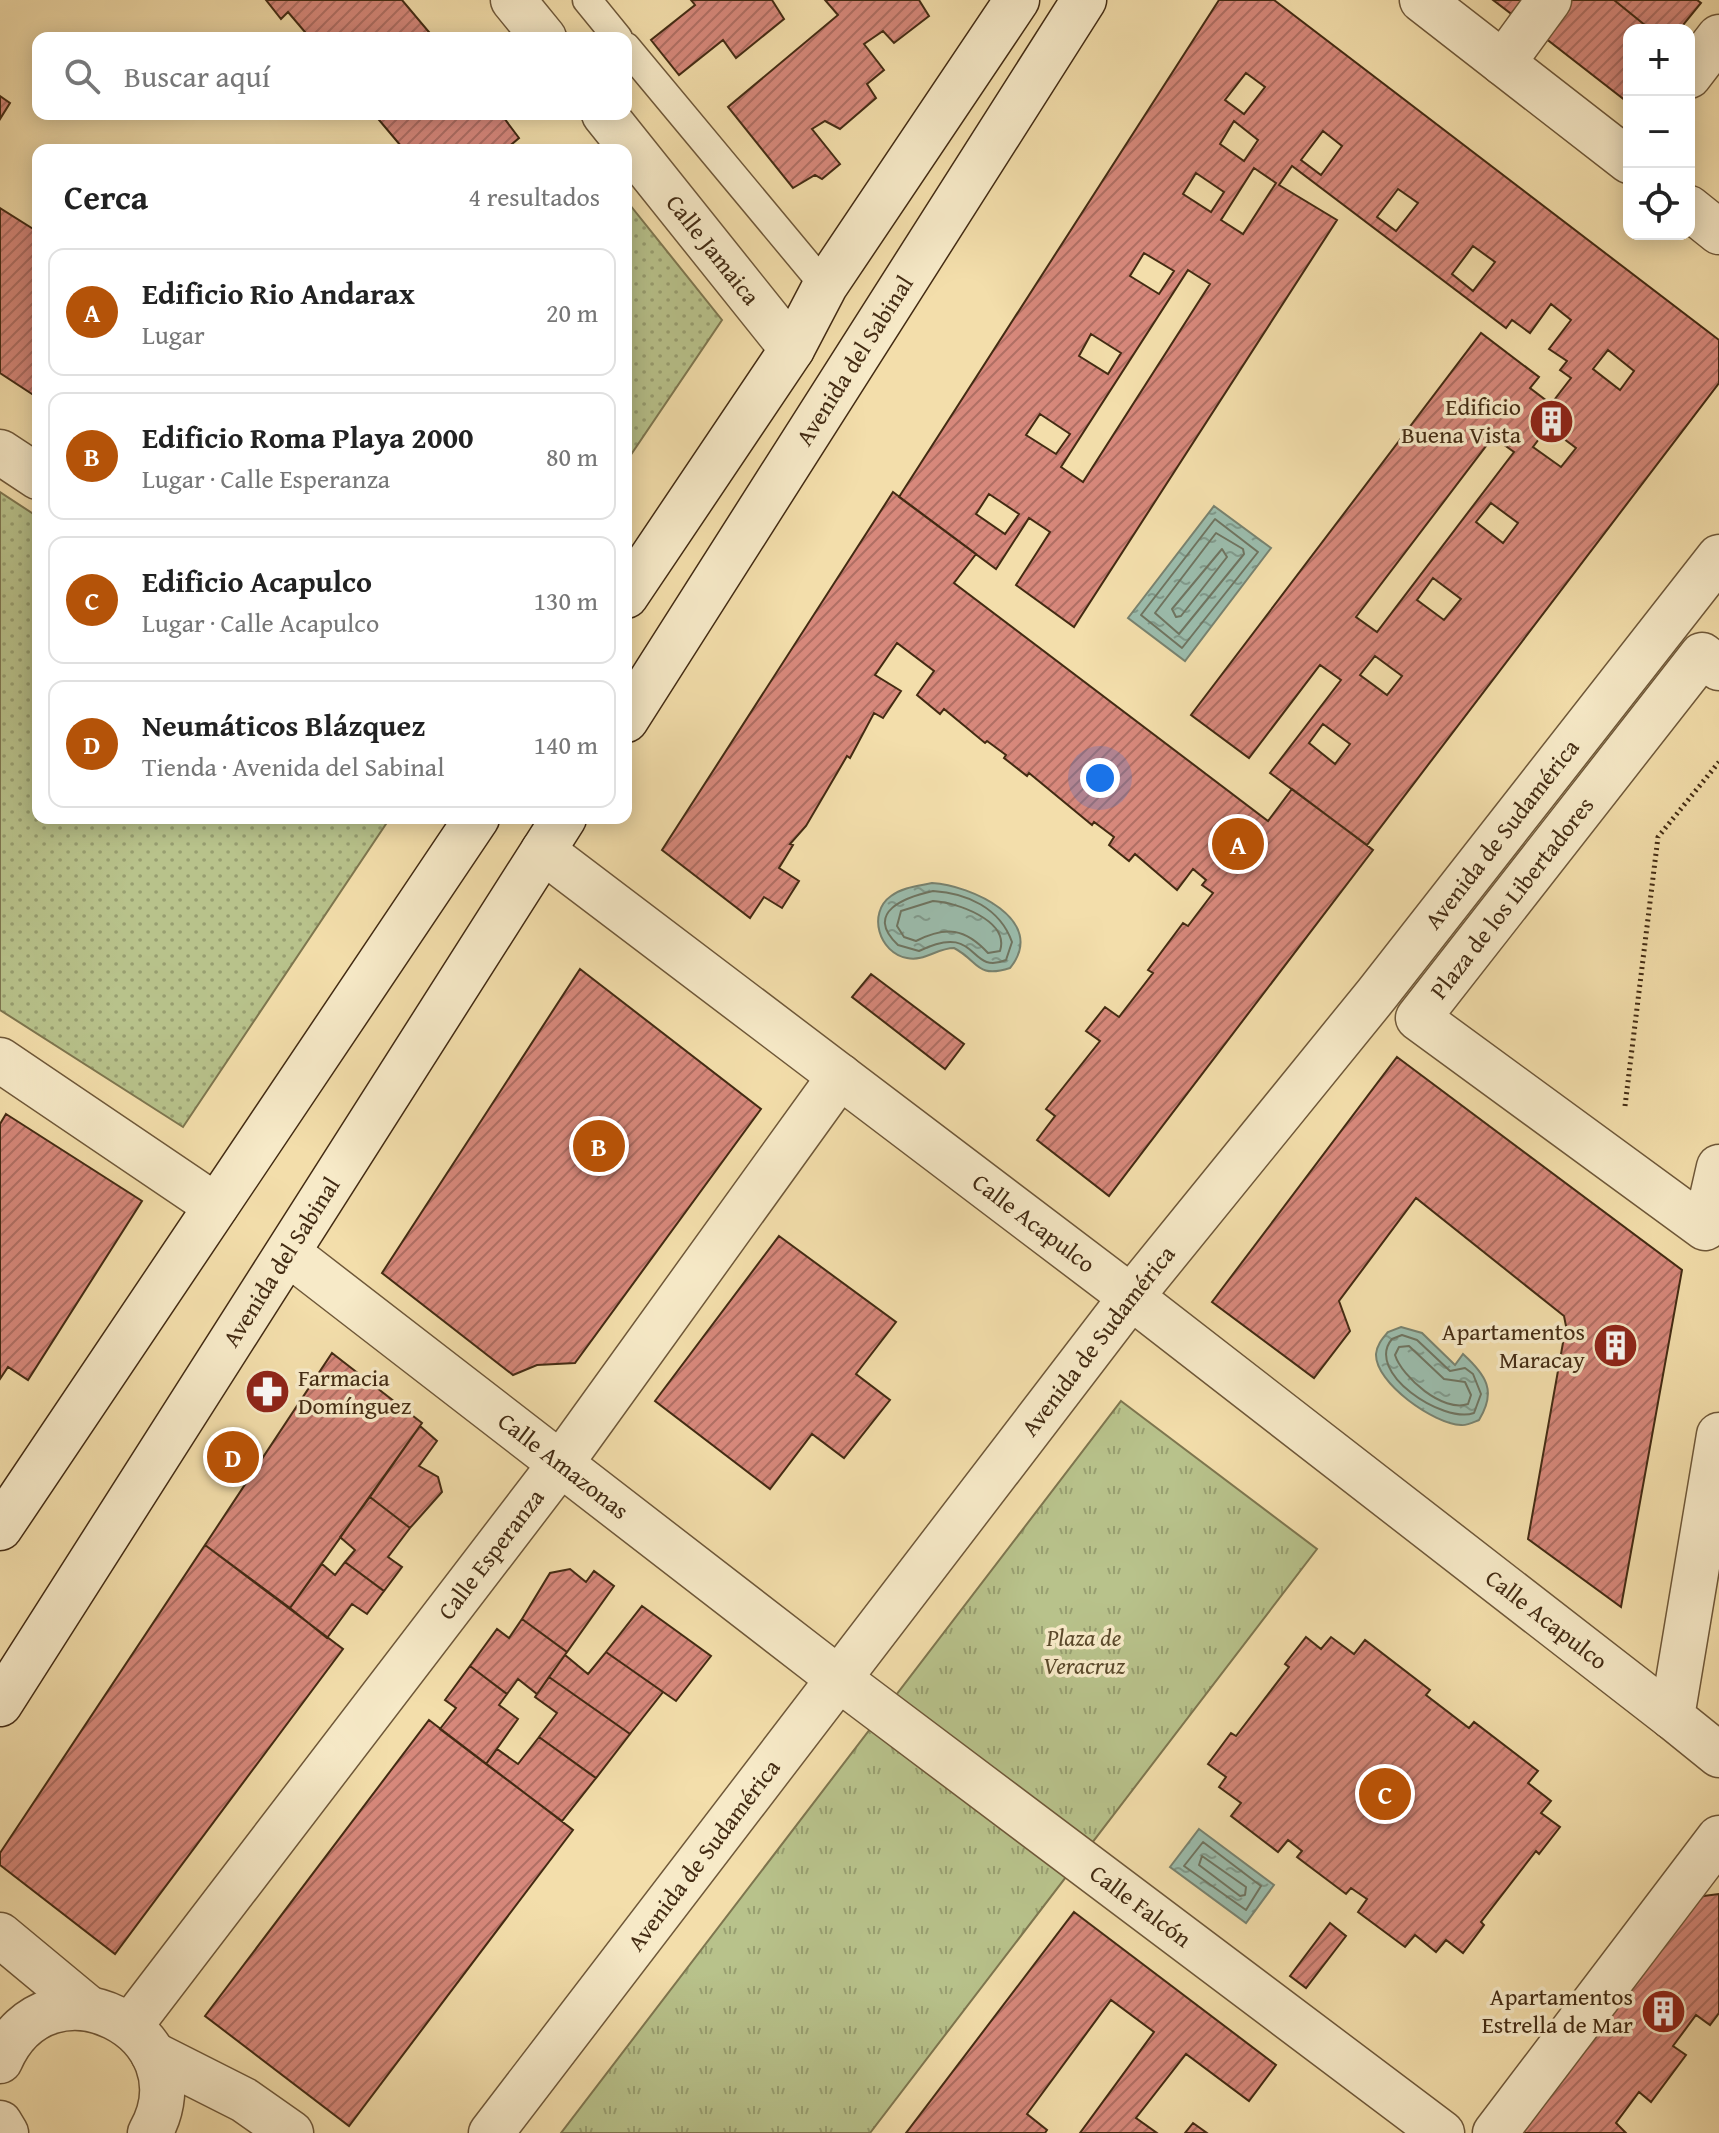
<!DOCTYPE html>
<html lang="es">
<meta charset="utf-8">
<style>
:root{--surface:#fff;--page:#f6f6f6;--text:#222;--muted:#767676;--line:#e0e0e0;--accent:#b45309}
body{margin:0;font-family:"Gentium Book Plus",serif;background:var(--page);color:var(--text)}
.controls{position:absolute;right:24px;top:24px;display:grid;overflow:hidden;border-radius:16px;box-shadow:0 4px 20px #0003}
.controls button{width:72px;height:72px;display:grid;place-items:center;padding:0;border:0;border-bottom:2px solid var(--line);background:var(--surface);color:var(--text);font:40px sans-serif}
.you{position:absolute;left:1100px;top:778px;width:28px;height:28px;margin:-20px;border:6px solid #fff;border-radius:50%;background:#1a73e8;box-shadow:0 0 0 12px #1a73e833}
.badge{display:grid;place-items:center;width:52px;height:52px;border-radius:50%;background:var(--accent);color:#fff;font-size:26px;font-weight:700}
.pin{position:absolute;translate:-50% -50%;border:4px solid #fff;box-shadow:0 2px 8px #0006}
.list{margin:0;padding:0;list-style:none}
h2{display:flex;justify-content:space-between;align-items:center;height:104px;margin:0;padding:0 32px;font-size:34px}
h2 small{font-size:26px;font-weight:400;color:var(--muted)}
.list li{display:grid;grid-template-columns:52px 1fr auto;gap:24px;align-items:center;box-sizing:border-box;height:128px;margin:0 16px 16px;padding:0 16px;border:2px solid var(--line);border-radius:16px}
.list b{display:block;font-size:30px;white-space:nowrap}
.list p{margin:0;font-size:26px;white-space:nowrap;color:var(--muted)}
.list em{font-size:26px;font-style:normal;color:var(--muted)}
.icon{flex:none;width:44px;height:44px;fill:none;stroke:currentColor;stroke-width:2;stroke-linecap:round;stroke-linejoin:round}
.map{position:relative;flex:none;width:1719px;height:2133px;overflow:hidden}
.search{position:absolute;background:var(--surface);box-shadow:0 4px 20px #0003;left:32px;top:32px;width:600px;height:88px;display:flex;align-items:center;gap:20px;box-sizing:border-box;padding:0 28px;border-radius:16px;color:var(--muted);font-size:30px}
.panel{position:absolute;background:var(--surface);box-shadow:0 4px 20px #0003;left:32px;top:144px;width:600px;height:680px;border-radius:16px}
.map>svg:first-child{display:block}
</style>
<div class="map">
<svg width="1719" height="2133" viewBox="0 0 1719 2133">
<defs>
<pattern id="grass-dots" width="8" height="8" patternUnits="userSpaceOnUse" patternTransform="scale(2)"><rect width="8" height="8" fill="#b8c28b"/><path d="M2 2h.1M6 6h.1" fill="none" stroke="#979e70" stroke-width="1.8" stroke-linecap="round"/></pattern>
<pattern id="park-tufts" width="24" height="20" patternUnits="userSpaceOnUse" patternTransform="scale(2)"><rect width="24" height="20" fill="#b8c28b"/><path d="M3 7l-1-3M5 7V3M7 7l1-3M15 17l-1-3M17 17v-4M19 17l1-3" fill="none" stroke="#979e70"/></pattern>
<pattern id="water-ripples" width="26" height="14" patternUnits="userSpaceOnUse" patternTransform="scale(2)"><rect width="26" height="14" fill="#9bbcac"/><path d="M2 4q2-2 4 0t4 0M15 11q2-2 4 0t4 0" fill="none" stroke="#80998b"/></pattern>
<pattern id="building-hatch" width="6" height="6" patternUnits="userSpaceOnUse" patternTransform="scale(2)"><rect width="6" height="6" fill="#d7887b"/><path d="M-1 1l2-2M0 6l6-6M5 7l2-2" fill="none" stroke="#b06f64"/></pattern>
</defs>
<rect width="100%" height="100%" fill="#f3deab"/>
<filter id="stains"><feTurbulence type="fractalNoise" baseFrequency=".0025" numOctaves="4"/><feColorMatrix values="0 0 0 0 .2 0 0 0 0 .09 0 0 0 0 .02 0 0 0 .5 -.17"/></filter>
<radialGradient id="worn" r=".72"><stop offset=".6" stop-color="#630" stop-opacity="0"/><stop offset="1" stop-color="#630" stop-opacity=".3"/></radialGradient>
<path fill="url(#grass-dots)" stroke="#7e764f" stroke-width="2" d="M626 200 722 320 626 462Z
M0 492 38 517V818H390L183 1127 0 1010Z"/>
<path fill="url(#park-tufts)" stroke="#7e764f" stroke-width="2" d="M1121 1401 1317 1549 870 2133H561Z"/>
<path fill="url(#water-ripples)" stroke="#78826f" stroke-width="2" d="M1214 506 1271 548 1185 661 1128 618Z
M932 883C970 885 1049 920 1010 968 976 979 979 961 954 948 937 948 924 962 907 958 879 953 867 913 891 896 903 887 918 886 932 883Z
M1401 1327 1422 1333 1455 1365 1463 1354C1486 1375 1497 1391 1479 1420 1474 1422 1466 1426 1461 1425 1434 1424 1375 1383 1376 1354 1377 1344 1383 1338 1388 1332Z
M1199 1829 1274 1885 1246 1923 1170 1867Z"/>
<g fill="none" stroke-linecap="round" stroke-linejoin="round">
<path stroke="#6f7460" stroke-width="2" d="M1215 519 1258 552 1182 648 1141 615Z
M1216 533 1243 549 1244 554 1179 634 1155 613Z
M1222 549 1227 557 1181 616 1176 617 1172 609Z
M933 891C967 893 1000 908 1012 942L1006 960C967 976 980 921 919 951L898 945C863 912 906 897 933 891Z
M933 901C955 902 1010 920 1000 951L988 953C965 928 946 926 916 941L904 937 897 926 901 911Z
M1402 1335 1417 1340 1450 1371 1465 1368 1473 1374 1481 1394 1474 1413C1443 1424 1364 1372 1392 1339Z
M1409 1346 1444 1379 1465 1382 1471 1395 1468 1404C1443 1413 1402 1377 1395 1355L1399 1347Z
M1203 1842 1261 1886 1246 1910 1184 1866Z
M1202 1856 1246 1887 1245 1895 1240 1896 1199 1865Z"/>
</g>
<path fill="url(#building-hatch)" stroke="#432b13" stroke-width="2" fill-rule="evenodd" d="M266 0H402L434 38H310L288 12 281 19Z
M691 0H772L784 19 736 58 723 40 679 75 651 40 695 5Z
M825 0H919L929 16 894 43 883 31 864 44 884 70 867 84 876 98 840 129 825 121 812 129 840 164 822 179 815 175 793 188 728 107 838 15Z
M1219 0H1274L1719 340V383L1367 845 1270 773 1341 680 1320 665 1249 758 1191 715 1481 333 1539 377 1530 388 1551 404 1571 378 1560 370 1567 361 1549 349 1571 320 1551 304 1530 333 1512 320 1506 328 1292 166 1279 185 1337 220 1074 627 1016 585 1050 532 1029 518 996 569 899 497ZM1246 73 1265 87 1244 114 1225 100ZM1234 121 1258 140 1244 161 1220 144ZM1323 131 1342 146 1321 175 1301 160ZM1254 168 1276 183 1243 234 1221 220ZM1196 173 1224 192 1211 212 1183 194ZM1398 189 1418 203 1396 231 1377 217ZM1473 246 1495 262 1473 291 1452 274ZM1144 253 1174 271 1159 294 1130 276ZM1188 270 1210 284 1083 482 1061 467ZM1091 334 1121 353 1108 374 1079 356ZM1608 350 1634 371 1620 390 1593 369ZM1040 414 1070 434 1056 454 1026 435ZM1548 427 1576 448 1561 467 1533 447ZM1493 437 1514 452 1377 632 1356 617ZM989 494 1019 514 1005 534 976 514ZM1491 503 1518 523 1503 543 1476 522ZM1433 578 1461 599 1444 620 1417 600ZM1375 656 1402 676 1387 695 1360 675ZM1323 724 1350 744 1335 764 1309 743Z
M1493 0H1532L1518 19Z
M1552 0H1614L1651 30H1629V96L1626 101 1531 27Z
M1614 0H1697L1701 3 1679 30H1651Z
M0 96 10 103 0 119Z
M374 114H501L519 138 505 150H397L401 146Z
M0 208 38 232V398L0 373Z
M893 492 976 554 954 583 1268 821 1292 789 1373 850 1109 1196 1037 1140 1055 1116 1046 1109 1100 1041 1086 1031 1105 1007 1119 1017 1153 973 1148 970 1183 923 1188 926 1213 893 1202 885 1206 880 1193 869 1177 890 1135 854 1129 861 1109 845 1114 837 1094 822 1092 825 1029 773 1027 776 1004 758 1006 755 987 741 985 743 944 709 940 714 917 695 934 671 897 643 875 675 901 691 883 718 874 713 850 758 847 756 806 826 790 844 793 845 779 868 799 881 782 908 764 897 750 918 662 850Z
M580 969 761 1109 575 1363 537 1365 513 1375 382 1273Z
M871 974 964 1044 945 1069 852 997Z
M1397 1057 1682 1270 1621 1607 1528 1539 1566 1326 1564 1316 1416 1198 1339 1301 1350 1331 1314 1378 1212 1302Z
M6 1114 142 1201 28 1380 8 1367 0 1379V1124Z
M779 1236 896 1322 856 1374 890 1400 844 1458 812 1434 770 1489 655 1401Z
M332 1353 422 1423 290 1608 205 1545Z
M420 1426 437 1441 419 1466 438 1477 442 1492 410 1528 370 1497Z
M370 1497 410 1528 388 1557 402 1567 384 1591 345 1562 355 1550 340 1537Z
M205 1545 343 1649 115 1954 0 1865V1853Z
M345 1562 384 1591 367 1614 352 1604 327 1638 290 1608 322 1564 335 1575Z
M570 1569 586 1582 594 1571 614 1586 567 1652 522 1619 550 1573Z
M642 1606 711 1656 676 1701 606 1652Z
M522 1619 567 1652 537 1694 518 1679 507 1694 470 1666 497 1629 509 1638Z
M1306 1637 1321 1649 1331 1637 1354 1654 1365 1640 1430 1690 1426 1695 1469 1728 1474 1722 1538 1771 1528 1783 1551 1801 1541 1813 1560 1827 1539 1854 1536 1851 1481 1922 1484 1925 1463 1953 1446 1940 1436 1952 1415 1935 1405 1947 1358 1912 1367 1899 1351 1888 1346 1894 1297 1857 1302 1851 1288 1840 1278 1852 1231 1816 1241 1803 1219 1787 1226 1777 1208 1764 1231 1733 1236 1736 1289 1667 1285 1664Z
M606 1652 663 1692 630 1734 549 1677 565 1655 588 1674Z
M470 1666 507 1694 499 1705 518 1719 486 1764 440 1729 456 1708 445 1700Z
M549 1677 630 1734 596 1778 539 1737 557 1713 535 1697Z
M429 1720 573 1830 349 2126 205 2016Z
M539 1737 596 1778 562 1821 486 1764 497 1749 518 1764Z
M1719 1894V2013L1710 2025 1696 2015 1673 2046 1686 2055 1651 2102 1639 2092 1616 2123 1626 2133H1518L1696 1897Z
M1074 1912 1276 2065 1249 2101 1186 2054 1136 2118 1157 2133H1080L1154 2032 1111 2000 1027 2114 1047 2130 1045 2133H906Z
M1330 1923 1346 1936 1306 1988 1290 1976Z
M1193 2123 1207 2133H1185Z"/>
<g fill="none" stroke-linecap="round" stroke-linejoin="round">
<defs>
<path id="lane" d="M587 0 618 38
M626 47 825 286"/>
<g id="street">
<path d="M513 0 544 38"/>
<path d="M1422 0 1629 161"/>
<path d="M1503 63 1549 0"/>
<path d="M1689 76 1719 37"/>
<path id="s1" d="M604 114 792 349"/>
<path d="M1689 208 1719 232"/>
<path d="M0 452 38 477"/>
<path d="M1719 668 1702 655 1418 1018 1705 1228 1719 1167"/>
<path id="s2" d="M543 851 1131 1297 1672 1717"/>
<path d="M0 1060 216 1206"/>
<path id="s3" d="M288 1253 839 1679 1442 2133"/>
<path d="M1719 1435 1672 1717 1719 1755"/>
<path d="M0 1935 88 2008"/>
<path id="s4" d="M130 2026 561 1463 840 1076"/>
<path d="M153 2054 244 2100 291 2133"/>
<path d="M0 2061C48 1950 207 2032 150 2133"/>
<path d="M0 2123 6 2133"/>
<path id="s5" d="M491 2133 1131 1297 1377 994 1719 557"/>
<path d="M1495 2133 1719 1838"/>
</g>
<g id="secondary">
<path d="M626 596 792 349 825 286 1017 0"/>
<path id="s6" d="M626 720 1084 0"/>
<path d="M0 1528 477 818"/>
<path id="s7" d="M0 1704 564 818"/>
</g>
</defs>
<use href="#lane" stroke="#6f5839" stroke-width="31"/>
<use href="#street" stroke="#6f5839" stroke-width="47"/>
<use href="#secondary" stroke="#432b13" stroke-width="47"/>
<path stroke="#432b13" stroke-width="5" stroke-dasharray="2 4" stroke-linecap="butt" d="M1625 1106 1658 837 1719 762"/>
<use href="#lane" stroke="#f7eac8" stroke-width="28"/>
<use href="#street" stroke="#f7eac8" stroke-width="44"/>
<use href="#secondary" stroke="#f7eac8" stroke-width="44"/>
</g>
<defs>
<symbol id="building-disc" viewBox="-11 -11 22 22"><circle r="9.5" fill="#8f2418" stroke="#f7eac8"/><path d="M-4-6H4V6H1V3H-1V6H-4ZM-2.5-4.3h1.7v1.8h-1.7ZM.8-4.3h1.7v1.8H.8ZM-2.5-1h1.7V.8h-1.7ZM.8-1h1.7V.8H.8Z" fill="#fff"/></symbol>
<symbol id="pharmacy-disc" viewBox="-11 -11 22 22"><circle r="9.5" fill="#8f2418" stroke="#f7eac8"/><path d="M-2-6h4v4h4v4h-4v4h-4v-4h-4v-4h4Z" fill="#fff"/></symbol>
</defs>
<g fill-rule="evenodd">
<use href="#building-disc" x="1526" y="396" width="51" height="51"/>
<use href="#building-disc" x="1590" y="1320" width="51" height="51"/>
<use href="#pharmacy-disc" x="242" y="1366" width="51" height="51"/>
<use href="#building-disc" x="1638" y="1986" width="51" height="51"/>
</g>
<g text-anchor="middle" stroke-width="7" stroke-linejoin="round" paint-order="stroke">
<g font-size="24" fill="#432b13" stroke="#f7eac8">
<text dy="8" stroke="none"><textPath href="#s1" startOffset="174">Calle Jamaica</textPath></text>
<text dy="8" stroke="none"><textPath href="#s6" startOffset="426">Avenida del Sabinal</textPath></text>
<text dy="8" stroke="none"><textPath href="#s5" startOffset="1646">Avenida de Sudamérica</textPath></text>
<text transform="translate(1512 898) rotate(-52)" y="8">Plaza de los Libertadores</text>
<text dy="8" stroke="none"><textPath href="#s2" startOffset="616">Calle Acapulco</textPath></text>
<text dy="8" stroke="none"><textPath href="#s7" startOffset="524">Avenida del Sabinal</textPath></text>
<text dy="8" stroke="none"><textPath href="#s5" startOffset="998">Avenida de Sudamérica</textPath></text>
<text dy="8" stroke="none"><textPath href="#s3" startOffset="348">Calle Amazonas</textPath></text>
<text dy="8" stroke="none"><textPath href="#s4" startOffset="594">Calle Esperanza</textPath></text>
<text dy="8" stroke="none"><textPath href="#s2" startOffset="1264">Calle Acapulco</textPath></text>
<text dy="8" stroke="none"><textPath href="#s5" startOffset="350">Avenida de Sudamérica</textPath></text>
<text dy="8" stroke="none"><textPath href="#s3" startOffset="1074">Calle Falcón</textPath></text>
</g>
<g font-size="24" fill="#432b13" stroke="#f7eac8" text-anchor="end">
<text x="1521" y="415">Edificio<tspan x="1521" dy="28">Buena Vista</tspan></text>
<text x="1585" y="1340">Apartamentos<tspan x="1585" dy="28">Maracay</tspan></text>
<text x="298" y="1386" text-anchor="start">Farmacia<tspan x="298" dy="28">Domínguez</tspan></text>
<text x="1633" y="2005">Apartamentos<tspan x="1633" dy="28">Estrella de Mar</tspan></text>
</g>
<g font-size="24" font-style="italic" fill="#5a492b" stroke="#f7eac8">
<text x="1084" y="1646">Plaza de<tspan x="1084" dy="28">Veracruz</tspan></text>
</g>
</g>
<rect width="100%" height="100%" filter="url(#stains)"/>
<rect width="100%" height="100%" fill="url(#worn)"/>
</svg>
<div class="controls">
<button>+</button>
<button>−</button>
<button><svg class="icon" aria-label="locate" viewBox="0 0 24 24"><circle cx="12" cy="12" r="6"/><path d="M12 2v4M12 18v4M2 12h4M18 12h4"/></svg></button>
</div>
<div class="you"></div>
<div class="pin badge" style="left:1238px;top:844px">A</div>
<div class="pin badge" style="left:599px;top:1146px">B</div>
<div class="pin badge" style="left:1385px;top:1794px">C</div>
<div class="pin badge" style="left:233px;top:1457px">D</div>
<div class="search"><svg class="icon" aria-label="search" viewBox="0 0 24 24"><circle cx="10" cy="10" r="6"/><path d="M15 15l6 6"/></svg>Buscar aquí</div>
<section class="panel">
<h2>Cerca<small>4 resultados</small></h2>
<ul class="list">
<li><span class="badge">A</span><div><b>Edificio Rio Andarax</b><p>Lugar</p></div><em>20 m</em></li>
<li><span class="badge">B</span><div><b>Edificio Roma Playa 2000</b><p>Lugar · Calle Esperanza</p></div><em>80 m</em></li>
<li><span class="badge">C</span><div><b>Edificio Acapulco</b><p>Lugar · Calle Acapulco</p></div><em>130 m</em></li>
<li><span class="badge">D</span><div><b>Neumáticos Blázquez</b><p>Tienda · Avenida del Sabinal</p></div><em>140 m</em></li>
</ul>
</section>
</div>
